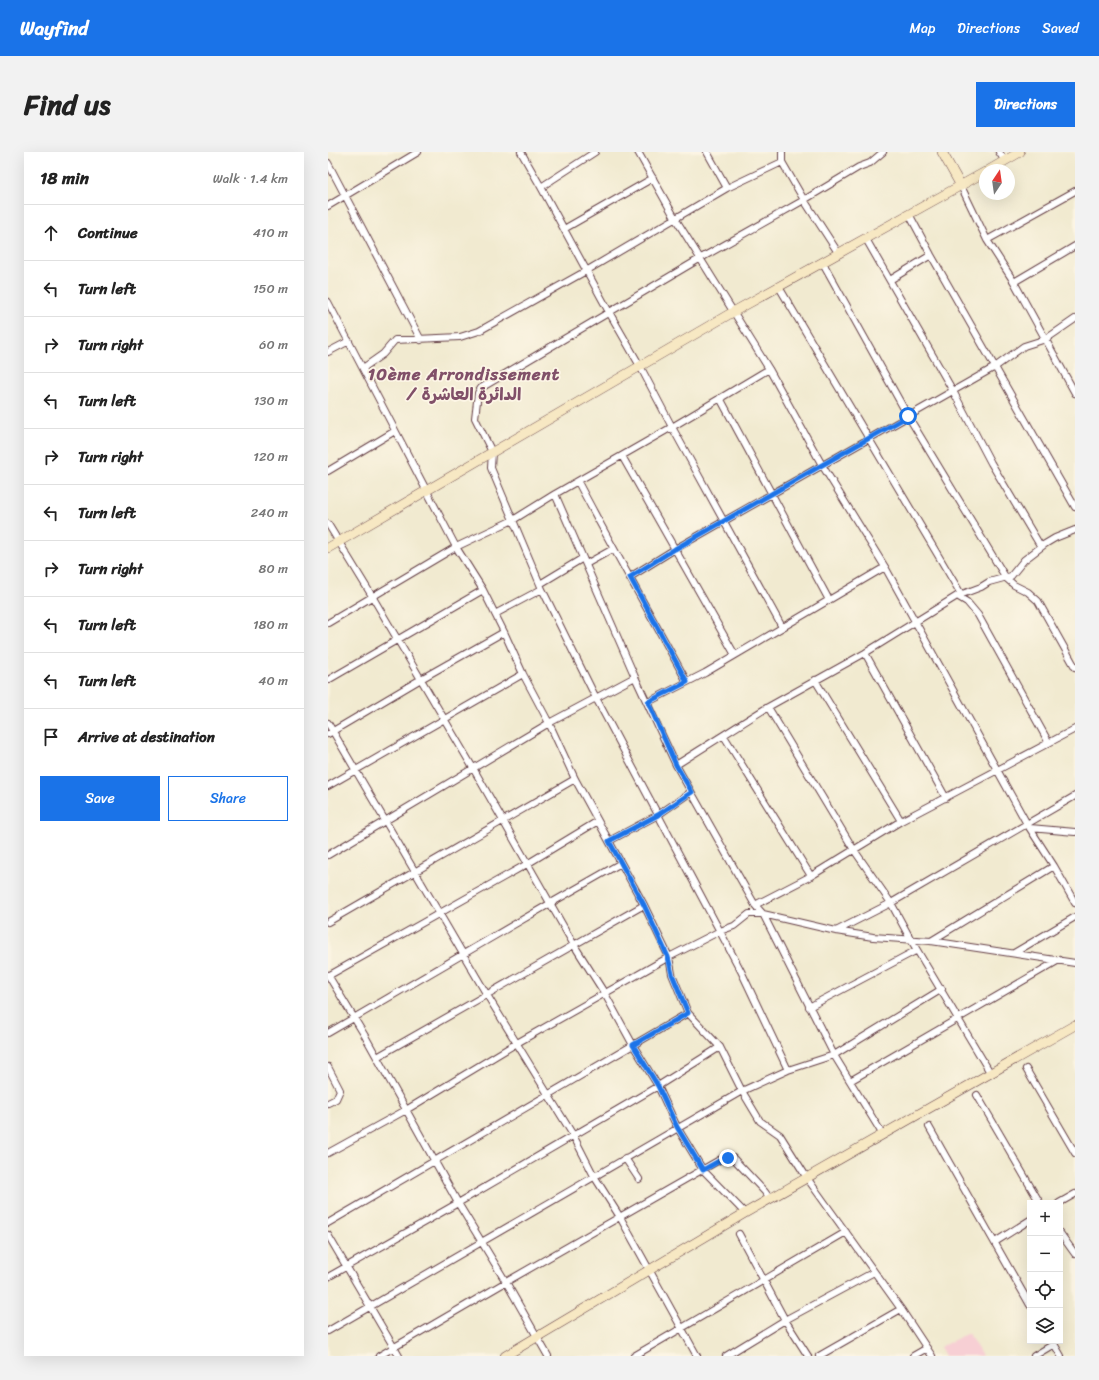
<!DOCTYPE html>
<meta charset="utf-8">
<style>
:root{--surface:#fff;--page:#f2f2f2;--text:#222;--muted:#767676;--line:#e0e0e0;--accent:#1a73e8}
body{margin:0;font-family:Sriracha,"Playpen Sans Arabic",sans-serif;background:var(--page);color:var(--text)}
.controls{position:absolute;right:12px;bottom:12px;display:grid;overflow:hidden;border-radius:0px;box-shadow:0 4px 16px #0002}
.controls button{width:36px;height:36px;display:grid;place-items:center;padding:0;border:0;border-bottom:1px solid var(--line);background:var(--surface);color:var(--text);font:20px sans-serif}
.compass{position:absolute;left:651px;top:12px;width:36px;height:36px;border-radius:50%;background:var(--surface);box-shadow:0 4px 16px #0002;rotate:13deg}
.stop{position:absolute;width:12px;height:12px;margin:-9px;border:3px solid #1a73e8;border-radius:50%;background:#fff}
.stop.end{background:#1a73e8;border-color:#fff;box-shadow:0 1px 4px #0008}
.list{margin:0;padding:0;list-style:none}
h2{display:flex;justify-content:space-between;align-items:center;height:52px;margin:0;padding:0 16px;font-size:17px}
h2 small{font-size:13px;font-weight:400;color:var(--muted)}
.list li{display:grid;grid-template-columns:26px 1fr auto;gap:12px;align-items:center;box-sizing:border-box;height:56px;padding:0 16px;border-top:1px solid var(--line)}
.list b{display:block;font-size:15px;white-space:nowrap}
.list em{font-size:13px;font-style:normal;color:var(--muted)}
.actions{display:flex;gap:8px;padding:12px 16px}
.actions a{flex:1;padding:9px 0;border:1px solid var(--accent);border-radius:0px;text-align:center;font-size:14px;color:var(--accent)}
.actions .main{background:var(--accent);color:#fff}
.icon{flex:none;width:22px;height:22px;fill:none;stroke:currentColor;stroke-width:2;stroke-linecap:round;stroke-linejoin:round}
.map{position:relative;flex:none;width:747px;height:1204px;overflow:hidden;border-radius:0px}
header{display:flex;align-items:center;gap:24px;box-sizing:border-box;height:56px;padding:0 20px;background:var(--accent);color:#fff}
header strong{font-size:19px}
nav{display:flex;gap:22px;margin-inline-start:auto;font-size:14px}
.intro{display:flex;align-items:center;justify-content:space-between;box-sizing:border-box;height:96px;padding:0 24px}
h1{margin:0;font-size:28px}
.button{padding:10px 18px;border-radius:0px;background:var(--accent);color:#fff;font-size:14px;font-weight:700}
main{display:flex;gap:24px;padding:0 24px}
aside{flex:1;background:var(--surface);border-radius:0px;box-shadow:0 4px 16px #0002}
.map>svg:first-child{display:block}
</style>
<header>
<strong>Wayfind</strong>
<nav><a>Map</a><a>Directions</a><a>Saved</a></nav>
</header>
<div class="intro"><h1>Find us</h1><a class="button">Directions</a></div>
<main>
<aside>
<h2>18 min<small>Walk · 1.4 km</small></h2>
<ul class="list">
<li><svg class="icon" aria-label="ahead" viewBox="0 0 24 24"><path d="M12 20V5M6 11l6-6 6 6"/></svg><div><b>Continue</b></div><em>410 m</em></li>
<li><svg class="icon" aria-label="left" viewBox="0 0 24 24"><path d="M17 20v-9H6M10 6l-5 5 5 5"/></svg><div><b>Turn left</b></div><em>150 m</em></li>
<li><svg class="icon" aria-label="right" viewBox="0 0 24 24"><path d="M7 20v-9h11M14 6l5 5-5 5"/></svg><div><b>Turn right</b></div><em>60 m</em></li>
<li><svg class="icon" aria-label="left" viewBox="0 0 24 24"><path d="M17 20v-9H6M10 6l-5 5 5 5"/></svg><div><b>Turn left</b></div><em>130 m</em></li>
<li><svg class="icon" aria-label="right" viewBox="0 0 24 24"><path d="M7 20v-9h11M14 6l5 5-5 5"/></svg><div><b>Turn right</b></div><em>120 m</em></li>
<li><svg class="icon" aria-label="left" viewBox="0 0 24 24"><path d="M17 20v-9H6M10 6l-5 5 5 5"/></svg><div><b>Turn left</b></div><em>240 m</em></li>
<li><svg class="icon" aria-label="right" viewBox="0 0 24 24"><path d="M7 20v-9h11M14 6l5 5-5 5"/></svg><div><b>Turn right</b></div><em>80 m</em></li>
<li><svg class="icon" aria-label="left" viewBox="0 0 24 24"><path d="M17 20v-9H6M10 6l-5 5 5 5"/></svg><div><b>Turn left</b></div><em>180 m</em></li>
<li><svg class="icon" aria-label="left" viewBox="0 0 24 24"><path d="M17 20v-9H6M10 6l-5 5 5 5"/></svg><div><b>Turn left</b></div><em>40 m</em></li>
<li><svg class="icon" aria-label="arrive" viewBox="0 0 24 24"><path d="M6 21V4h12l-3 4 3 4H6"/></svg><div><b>Arrive at destination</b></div></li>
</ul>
<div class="actions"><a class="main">Save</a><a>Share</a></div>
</aside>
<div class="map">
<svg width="747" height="1204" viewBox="0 0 747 1204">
<rect width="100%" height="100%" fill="#fcf5e5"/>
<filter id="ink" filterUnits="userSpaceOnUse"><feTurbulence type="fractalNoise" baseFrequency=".025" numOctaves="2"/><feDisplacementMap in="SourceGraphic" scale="8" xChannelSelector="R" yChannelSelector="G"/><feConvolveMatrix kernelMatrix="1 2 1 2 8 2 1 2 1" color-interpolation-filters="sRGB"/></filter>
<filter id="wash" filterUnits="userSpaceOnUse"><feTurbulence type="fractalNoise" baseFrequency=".012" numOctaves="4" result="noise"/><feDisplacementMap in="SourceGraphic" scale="16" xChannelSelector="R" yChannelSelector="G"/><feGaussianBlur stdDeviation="0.9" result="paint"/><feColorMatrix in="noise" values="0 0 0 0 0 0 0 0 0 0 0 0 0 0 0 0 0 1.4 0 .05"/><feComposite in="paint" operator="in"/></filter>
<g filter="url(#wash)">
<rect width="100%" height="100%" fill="#f1ead0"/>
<path fill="#f7cfd4" d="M640 1181 654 1204H617L612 1195Z"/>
</g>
<g filter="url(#ink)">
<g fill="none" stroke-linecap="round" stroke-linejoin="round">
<defs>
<path id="street" d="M193 0 213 35 281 160 312 214 344 275 454 475
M310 0 347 66 441 217 494 313 557 415 699 672 726 714 747 751
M379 0 399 36
M454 0V10L476 48 511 102
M671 0 677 9
M0 11 93 188
M633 34 659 88 686 130 747 241
M213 35 267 0
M0 54 90 0
M581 62 603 103 747 355
M236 77 325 26
M538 87 625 239 663 311 713 395
M659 88 747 39
M495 111 580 264 678 426 686 433 700 440 710 449 747 515
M562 128 603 103
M686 130 747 94
M451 135 633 442
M0 150 128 395 155 438 176 480 195 522 221 571 247 627 316 753 341 805 344 822 360 861 392 895 414 939 432 969 452 983 479 1026 573 1157 604 1204
M0 200 21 189
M35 216 55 202 67 188 132 185 151 179 258 119 399 36 454 10
M392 246 501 448
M294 304 407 503
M0 319 67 279
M250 330C285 397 323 463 359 530
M227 342 307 525 348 613 427 753 435 762 506 903 555 983
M0 372 44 444 145 616 246 793 277 842 305 893 330 934 349 975 375 1018 417 1061
M258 412 285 397
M302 425 347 397 667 215 696 194 718 187 747 167
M212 432 255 406
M629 444 639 450 650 463 721 591
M167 462 214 437
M0 471 128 395 185 368 227 342 344 275 441 217
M537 501 618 646
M0 528 155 438
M487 528 573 669
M320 550 377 521 557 415
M440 555 526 698 563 751 583 788 663 922
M0 571 159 843 245 983 266 1024 292 1065 369 1204
M0 582 93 527 176 480
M396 584 483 724
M348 613 440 555 537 501 629 444 653 435 661 430 683 424 696 408 717 392 727 386 747 378
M0 634 195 522
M702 676 747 680
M281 689 330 663 363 640
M0 703 221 571 307 525
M427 753 483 724 573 669 747 577
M0 770 247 627
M508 779 563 751 747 644
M603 789 726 714
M686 801 747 765
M0 823 37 884 130 1051 178 1130 220 1204
M0 824 199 712 270 669
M481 855 589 798
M0 881 223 751 293 711
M49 905 316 753
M0 915 12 938 8 947 0 951
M698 917 747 1001
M460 918 413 819 268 546 214 437 163 316 164 300 147 266 150 241 153 236 373 106 476 48 531 15 542 11 555 0
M522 929 731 808
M649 943 712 1051
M601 975 702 1153
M0 1001 78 958 189 891 341 805 392 779 406 774 421 762H435L508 779 545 785 603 789 747 811
M297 1006 311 1027
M731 1051 747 1042
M0 1071 360 861
M732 1081 747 1102
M411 1082 457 1168 480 1204
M0 1083 71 1204
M667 1090 702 1068
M0 1125 130 1051 330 934 392 895
M0 1179 414 939 460 918 506 903 614 837
M725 1190 733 1204
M51 1204 178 1130 393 1007 400 1006H405L437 1040 442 1047
M306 1204 518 1080
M398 1204 457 1168 546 1120
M491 1204 573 1157
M585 1204 599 1196
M706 1204 726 1192"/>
<path id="secondary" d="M614 0 633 34
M661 18 692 0
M0 396 405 160 657 20
M177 1204 417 1061 747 873"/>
</defs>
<use href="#street" stroke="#633d44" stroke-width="8"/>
<use href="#secondary" stroke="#633d44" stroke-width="10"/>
<use href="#street" stroke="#fff" stroke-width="6"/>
<use href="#secondary" stroke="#f7e8c3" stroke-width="9"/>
</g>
</g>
<g fill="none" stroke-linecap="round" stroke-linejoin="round" filter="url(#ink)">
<path stroke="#1a73e8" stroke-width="5" d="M400 1006 393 1008 375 1018 349 975 330 934 305 893 360 861 344 822 340 805 316 753 281 689 330 663 364 640 348 613 320 550 359 530 302 425 347 397 580 264"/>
</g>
<g text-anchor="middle" stroke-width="3.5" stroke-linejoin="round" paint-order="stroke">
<g font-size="17" font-weight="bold" letter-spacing="1" fill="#815069" stroke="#fcf5e5">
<text x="136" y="228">10ème Arrondissement<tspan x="136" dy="20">/ الدائرة العاشرة</tspan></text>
</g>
</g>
</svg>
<div class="controls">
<button>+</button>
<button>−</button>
<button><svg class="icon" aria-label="locate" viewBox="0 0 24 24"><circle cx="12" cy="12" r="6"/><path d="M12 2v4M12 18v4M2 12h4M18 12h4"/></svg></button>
<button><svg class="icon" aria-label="layers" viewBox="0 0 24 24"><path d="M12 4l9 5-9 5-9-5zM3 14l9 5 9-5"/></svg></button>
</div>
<svg class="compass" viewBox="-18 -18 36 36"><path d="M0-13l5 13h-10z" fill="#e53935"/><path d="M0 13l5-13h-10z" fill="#767676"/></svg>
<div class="stop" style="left:580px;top:264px"></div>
<div class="stop end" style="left:400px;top:1006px"></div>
</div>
</main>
